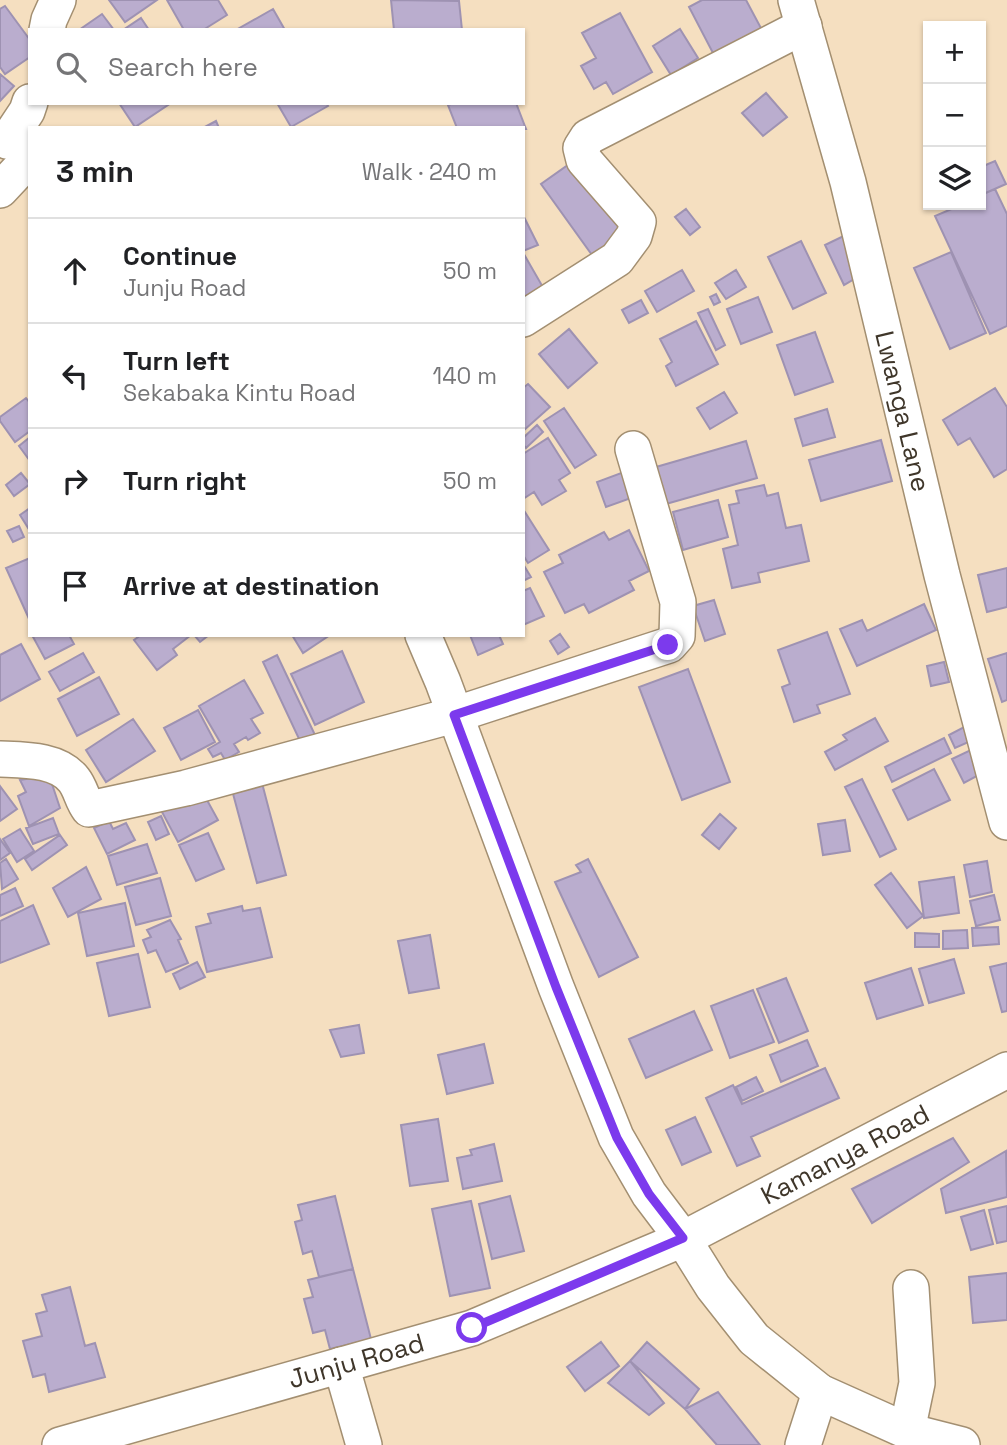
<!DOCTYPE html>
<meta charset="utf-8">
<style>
:root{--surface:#fff;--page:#f6f6f6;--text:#202124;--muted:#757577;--line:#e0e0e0}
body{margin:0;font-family:"Space Grotesk",sans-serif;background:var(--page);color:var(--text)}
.controls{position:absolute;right:21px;top:21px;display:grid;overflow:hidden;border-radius:0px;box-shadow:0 2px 5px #0004}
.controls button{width:63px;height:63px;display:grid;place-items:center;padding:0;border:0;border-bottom:2px solid var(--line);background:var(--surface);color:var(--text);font:35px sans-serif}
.stop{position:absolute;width:21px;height:21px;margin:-16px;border:5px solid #7c3aed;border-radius:50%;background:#fff}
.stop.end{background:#7c3aed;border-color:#fff;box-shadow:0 2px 7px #0008}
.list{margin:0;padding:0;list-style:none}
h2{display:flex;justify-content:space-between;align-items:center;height:91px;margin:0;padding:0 28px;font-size:30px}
h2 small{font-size:23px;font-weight:400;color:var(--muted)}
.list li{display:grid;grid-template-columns:46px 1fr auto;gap:21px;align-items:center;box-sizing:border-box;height:105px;padding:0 28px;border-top:2px solid var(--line)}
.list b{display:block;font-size:26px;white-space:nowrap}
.list p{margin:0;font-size:23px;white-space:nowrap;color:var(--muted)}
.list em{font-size:23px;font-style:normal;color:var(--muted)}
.icon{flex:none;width:38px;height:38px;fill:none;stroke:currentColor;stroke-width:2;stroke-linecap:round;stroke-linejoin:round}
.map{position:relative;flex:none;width:1007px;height:1445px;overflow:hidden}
.search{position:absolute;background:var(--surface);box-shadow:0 2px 5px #0004;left:28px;top:28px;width:497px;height:77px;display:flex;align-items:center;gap:18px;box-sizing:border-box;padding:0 24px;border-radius:0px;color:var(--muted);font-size:26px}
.panel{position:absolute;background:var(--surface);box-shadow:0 2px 5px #0004;left:28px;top:126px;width:497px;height:511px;border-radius:0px}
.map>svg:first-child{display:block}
</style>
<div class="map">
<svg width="1007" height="1445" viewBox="0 0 1007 1445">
<rect width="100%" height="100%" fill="#f5dfc0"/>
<path fill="#baadce" stroke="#9e92b2" stroke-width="2" d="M109 0H157L125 22Z
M167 0H218L227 15 203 30H184Z
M391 0 459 1 462 30H394Z
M702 0H746L762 30 714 55 689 7Z
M5 6 30 40V57L5 74 0 67V9Z
M273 9 285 30H236Z
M620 13 652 72 613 94 606 82 594 89 581 66 596 58 582 33Z
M102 14 114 30H79Z
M141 18 149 30H123Z
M680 29 698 58 671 75 653 46Z
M0 74 14 86 0 101Z
M766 93 787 117 763 136 742 113Z
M119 103H171L135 127Z
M277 103H326L328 106 291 127Z
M454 103H516L526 129 457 128 448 105Z
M216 121 219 128H203Z
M575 160 626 231 592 255 541 184Z
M995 161 1006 184 981 195V167Z
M995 189 1007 214V326L990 334 935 216 961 205H981V195Z
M686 209 700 227 690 235 675 217Z
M523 215 538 245 523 251Z
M852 232 866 272 844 285 825 245Z
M801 241 826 293 793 309 768 257Z
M951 252 986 333 950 349 914 268Z
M525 256 548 296 523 310V258Z
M682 270 694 291 657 312 645 291Z
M736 270 746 287 726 299 715 283Z
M716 294 720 302 714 305 710 297Z
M758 297 772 332 741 344 727 309Z
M641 300 648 313 629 323 622 310Z
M708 309 725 345 716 350 698 313Z
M696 321 718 364 676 386 666 366 672 362 660 339Z
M569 329 597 363 568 388 539 354Z
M815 332 833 382 795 395 777 345Z
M528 384 550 407 523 431V388Z
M995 388 1007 407V469L994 477 970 438 958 445 943 420Z
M724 392 737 413 710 429 697 408Z
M26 398 30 403V431L15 442 0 421V417Z
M564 408 596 455 575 468 544 421Z
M827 409 835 437 803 446 795 419Z
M537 425 543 432 526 448 523 444V438Z
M30 437V461L19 446Z
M548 438 570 473 559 480 566 491 542 505 534 492 523 499V454Z
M881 440 892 481 821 501 809 460Z
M746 441 757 478 666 504 656 467Z
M624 472 634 497 606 507 597 482Z
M21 473 30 484 14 496 6 485Z
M764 485 767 496 778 493 786 528 801 525 809 561 758 573 760 582 732 588 723 549 738 545 729 505 739 503 736 491Z
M718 500 728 537 683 550 673 512Z
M30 508V531L20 515Z
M523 509 549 550 528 563 523 555Z
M19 526 24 537 13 542 7 531Z
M629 530 649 571 629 581 634 590 589 613 584 604 565 613 544 572 563 563 559 555 604 532 609 540Z
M30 558V621L6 568Z
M523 564 531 577 523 581Z
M1007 568V607L987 612 978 575Z
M530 588 544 616 523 625V591Z
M714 600 725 634 705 641 693 606Z
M924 604 936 630 857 666 840 629 862 620 867 631Z
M827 632 850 694 817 705 820 713 794 722 782 687 790 684 778 650Z
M560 634 569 647 558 654 550 641Z
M32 635H69L74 644 45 659Z
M141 635H191L173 649 177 655 157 670 134 640Z
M194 635H209L200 642Z
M292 635H330L303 653Z
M470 635H499L503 644 478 655Z
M21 644 40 679 0 701V655Z
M342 651 364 702 315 725 291 674Z
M83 653 94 672 60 691 49 672Z
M1007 653V700L1002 702 988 659Z
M277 655 315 735 300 741 263 662Z
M944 662 949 682 931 686 927 666Z
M688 669 730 782 682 800 639 687Z
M99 677 119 714 77 736 58 699Z
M244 680 263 713 251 719 260 733 248 740 246 737 234 744 239 752 225 760 221 753 213 757 208 749 220 742 199 706Z
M198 710 215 742 181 760 164 728Z
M875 718 888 741 835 770 825 752 847 740 843 735Z
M133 719 155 751 106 782 86 750Z
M966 726 973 740 955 748 949 735Z
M944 738 951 753 892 782 885 767Z
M975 748 986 771 964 783 952 759Z
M934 769 950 800 908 820 893 790Z
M44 776 52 784 60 808 29 826 18 796 26 792 20 780Z
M862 779 896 849 880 857 845 787Z
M262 783 286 875 257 883 232 790Z
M0 786 17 809 0 821Z
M202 791 218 820 178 842 162 812Z
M720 814 736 828 719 849 702 835Z
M161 816 169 834 156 840 148 822Z
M53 818 59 834 33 844 26 828Z
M845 820 850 851 823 855 818 824Z
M109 821 113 829 126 823 135 840 107 854 94 828Z
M20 829 34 851 17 862 3 839Z
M208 833 224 869 196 881 179 845Z
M60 835 67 845 32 870 25 859Z
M0 839 10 853 0 860Z
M147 844 157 873 117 885 108 856Z
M6 859 18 879 2 889 0 863Z
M588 859 638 957 599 977 555 882 581 872 576 865Z
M987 861 992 892 970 897 964 865Z
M86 867 101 899 68 917 53 888Z
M891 873 923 916 907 928 875 885Z
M954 877 959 913 924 918 919 882Z
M160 878 171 916 136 925 125 887Z
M15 888 23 906 0 916V895Z
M994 895 1000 920 976 926 970 901Z
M125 903 134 946 87 956 78 913Z
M33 905 49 944 0 963V921Z
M242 906 243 911 260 908 272 957 207 972 196 927 211 923 208 914Z
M170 920 181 939 178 940 188 963 166 972 156 950 148 953 143 940 151 937 147 930Z
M998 927 999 944 973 946 972 928Z
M967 930 968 948 943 949V931Z
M915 933 939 934V947H915Z
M430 935 439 988 409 993 398 941Z
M138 954 150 1007 109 1016 97 963Z
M954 959 964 993 929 1003 919 969Z
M197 962 205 977 180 989 173 974Z
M1007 963V1011L1002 1012 990 967Z
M911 968 923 1005 877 1019 865 983Z
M786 978 808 1031 779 1043 757 989Z
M753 990 774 1042 730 1058 711 1006Z
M694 1011 712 1050 646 1078 629 1039Z
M359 1025 364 1053 341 1057 330 1030Z
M807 1040 818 1066 781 1082 770 1055Z
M484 1044 493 1083 447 1094 438 1055Z
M825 1068 839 1098 751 1137 760 1156 737 1166 706 1098 733 1085 742 1104Z
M756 1077 763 1091 742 1101 736 1087Z
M695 1117 711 1152 682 1165 666 1130Z
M438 1119 448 1181 410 1186 401 1125Z
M953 1138 969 1162 872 1223 852 1189Z
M494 1144 502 1181 463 1189 457 1158 472 1155 470 1150Z
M1006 1151 1007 1197 946 1213 941 1189Z
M335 1196 353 1269 319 1277 312 1251 303 1254 295 1222 302 1220 298 1205Z
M510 1196 524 1251 492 1259 479 1204Z
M471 1201 490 1288 450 1296 432 1209Z
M1007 1206V1241L997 1243 989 1210Z
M984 1210 993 1244 971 1250 961 1217Z
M353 1269 371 1339 330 1349 325 1330 313 1333 304 1299 313 1297 308 1280Z
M1007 1273V1320L973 1323 969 1277Z
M70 1287 85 1346 95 1343 105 1377 49 1392 45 1374 33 1377 23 1341 42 1336 36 1314 47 1311 42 1295Z
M601 1342 619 1366 585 1391 567 1367Z
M647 1342 699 1389 685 1409 630 1361Z
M630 1361 664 1403 649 1415 608 1383Z
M718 1392 760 1445H717L685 1409Z"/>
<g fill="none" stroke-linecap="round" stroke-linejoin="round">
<defs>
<g id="minor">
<path id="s1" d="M796 0 848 182 942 575 1007 822"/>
<path d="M47 30 49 20 58 0"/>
<path d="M7 141 27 111 30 102"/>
<path d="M0 190 30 158"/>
<path d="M523 319 617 259 634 236 638 222 584 160 581 148 588 137 804 26"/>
<path d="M423 635 443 682 556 987 616 1137 649 1194 683 1239 713 1287 754 1339 820 1392 907 1431 962 1445"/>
<path d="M0 759C24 760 58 759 74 780 81 789 82 800 89 809L186 788 454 715 669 645 677 636 678 602 633 449"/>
<path d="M341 1365 364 1445"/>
<path d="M907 1431 917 1383 911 1288"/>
<path id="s2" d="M60 1445 472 1328 683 1239 1007 1070"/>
<path d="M803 1445 820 1392"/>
</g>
</defs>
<use href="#minor" stroke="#a38f71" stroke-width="38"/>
<use href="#minor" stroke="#fff" stroke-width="35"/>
</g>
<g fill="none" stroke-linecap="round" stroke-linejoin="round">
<path stroke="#7c3aed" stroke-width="9" d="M472 1328 683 1238 649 1194 617 1138 556 987 454 715 668 645"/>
</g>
<g text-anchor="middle" stroke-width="5" stroke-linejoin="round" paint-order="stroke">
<g font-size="26" fill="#3f362a" stroke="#fff">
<text dy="9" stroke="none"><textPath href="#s1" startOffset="425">Lwanga Lane</textPath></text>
<text dy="9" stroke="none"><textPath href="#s2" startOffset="840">Kamanya Road</textPath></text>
<text dy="9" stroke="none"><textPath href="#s2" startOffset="308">Junju Road</textPath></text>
</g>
</g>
</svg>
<div class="controls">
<button>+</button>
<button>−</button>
<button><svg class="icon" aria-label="layers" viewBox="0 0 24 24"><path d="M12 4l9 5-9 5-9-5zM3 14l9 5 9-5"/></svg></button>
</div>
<div class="stop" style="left:472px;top:1328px"></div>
<div class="stop end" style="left:668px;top:645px"></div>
<div class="search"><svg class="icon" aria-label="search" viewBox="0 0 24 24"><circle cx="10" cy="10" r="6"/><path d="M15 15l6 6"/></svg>Search here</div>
<section class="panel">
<h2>3 min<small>Walk · 240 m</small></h2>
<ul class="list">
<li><svg class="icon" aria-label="ahead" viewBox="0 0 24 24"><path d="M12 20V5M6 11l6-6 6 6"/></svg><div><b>Continue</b><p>Junju Road</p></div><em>50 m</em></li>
<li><svg class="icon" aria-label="left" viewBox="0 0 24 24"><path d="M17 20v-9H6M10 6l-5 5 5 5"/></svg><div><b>Turn left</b><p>Sekabaka Kintu Road</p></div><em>140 m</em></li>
<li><svg class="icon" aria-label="right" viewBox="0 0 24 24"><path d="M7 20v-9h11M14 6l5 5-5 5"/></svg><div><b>Turn right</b></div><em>50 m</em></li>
<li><svg class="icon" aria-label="arrive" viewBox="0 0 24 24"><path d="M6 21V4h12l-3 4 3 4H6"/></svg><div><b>Arrive at destination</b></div></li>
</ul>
</section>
</div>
